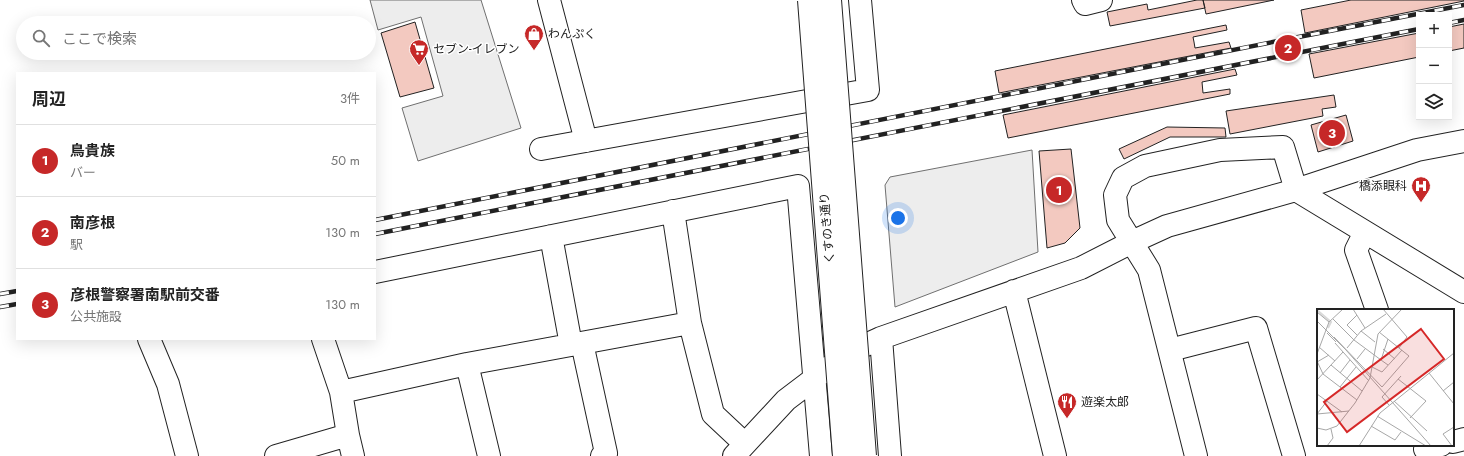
<!DOCTYPE html>
<html lang="ja">
<meta charset="utf-8">
<style>
:root{--surface:#fff;--page:#f2f2f2;--text:#222;--muted:#767676;--line:#e0e0e0;--accent:#c62828}
body{margin:0;font-family:Jost,"Noto Sans JP",sans-serif;background:var(--page);color:var(--text)}
.controls{position:absolute;right:12px;top:12px;display:grid;overflow:hidden;border-radius:0px;box-shadow:0 4px 16px #0002}
.controls button{width:36px;height:36px;display:grid;place-items:center;padding:0;border:0;border-bottom:1px solid var(--line);background:var(--surface);color:var(--text);font:20px sans-serif}
.you{position:absolute;left:898px;top:218px;width:14px;height:14px;margin:-10px;border:3px solid #fff;border-radius:50%;background:#1a73e8;box-shadow:0 0 0 6px #1a73e833}
.badge{display:grid;place-items:center;width:26px;height:26px;border-radius:50%;background:var(--accent);color:#fff;font-size:13px;font-weight:700}
.pin{position:absolute;translate:-50% -50%;border:2px solid #fff;box-shadow:0 1px 4px #0006}
.list{margin:0;padding:0;list-style:none}
h2{display:flex;justify-content:space-between;align-items:center;height:52px;margin:0;padding:0 16px;font-size:17px}
h2 small{font-size:13px;font-weight:400;color:var(--muted)}
.list li{display:grid;grid-template-columns:26px 1fr auto;gap:12px;align-items:center;box-sizing:border-box;height:72px;padding:0 16px;border-top:1px solid var(--line)}
.list b{display:block;font-size:15px;white-space:nowrap}
.list p{margin:0;font-size:13px;white-space:nowrap;color:var(--muted)}
.list em{font-size:13px;font-style:normal;color:var(--muted)}
.icon{flex:none;width:22px;height:22px;fill:none;stroke:currentColor;stroke-width:2;stroke-linecap:round;stroke-linejoin:round}
.map{position:relative;flex:none;width:1464px;height:456px;overflow:hidden}
.search{position:absolute;background:var(--surface);box-shadow:0 4px 16px #0002;left:16px;top:16px;width:360px;height:44px;display:flex;align-items:center;gap:10px;box-sizing:border-box;padding:0 14px;border-radius:22px;color:var(--muted);font-size:15px}
.panel{position:absolute;background:var(--surface);box-shadow:0 4px 16px #0002;left:16px;top:72px;width:360px;height:268px;border-radius:0px}
.map>svg:first-child{display:block}
</style>
<div class="map">
<svg width="1464" height="456" viewBox="0 0 1464 456">
<rect width="100%" height="100%" fill="#fff"/>
<path fill="#ededed" stroke="#6f6f6f" d="M370 0H481L521 128 418 161 402 108 443 96 421 17 378 30Z
M1032 150 1038 252 895 307 885 185 890 177Z"/>
<path fill="#f3c9c0" stroke="#222" d="M1197 0H1203L1205 8 1110 26 1107 12 1147 4 1148 10Z
M1203 0H1274L1206 14Z
M1351 0H1464V1L1305 33 1301 10Z
M415 22 434 88 400 97 381 33Z
M1464 24V48L1449 51V27Z
M1226 25 1227 30 1193 37 1194 42 1195 48 1229 42 1231 48 999 93 995 71Z
M1419 33V57L1314 78 1309 54Z
M1235 69 1237 75 1202 82 1203 93 1230 89V94L1008 138 1003 115Z
M1334 95 1336 107 1322 109 1323 116 1230 134 1226 111Z
M1346 115 1353 141 1318 152 1311 125Z
M1167 127 1225 128 1226 137H1170L1124 159 1119 149Z
M1071 149 1080 228 1065 243 1047 248 1039 151Z"/>
<g fill="none" stroke-linecap="round" stroke-linejoin="round">
<defs>
<path id="minor" d="M549 0 586 141
M1083 0 1085 4 1101 0
M541 149 868 90 860 0
M673 211 690 323
M1365 232 1356 250 1377 310
M551 236 571 345
M375 272 798 186 821 456
M1014 291 1055 456
M881 338 890 456
M149 339 168 384 187 456
M323 339 341 392 348 435 353 456
M582 343 606 453 602 456
M1170 350 1256 328 1294 456
M467 364 489 456
M341 392 467 364 690 323 713 414 745 444
M1453 442 1464 439
M1425 449 1441 445
M276 456 348 435
M734 456 786 400 848 353 881 338 1081 268 1132 242 1167 226 1296 190 1417 150 1464 141
M1196 456 1149 270 1118 220 1115 195 1123 178 1145 166 1220 150 1283 147 1296 190 1464 292"/>
</defs>
<use href="#minor" stroke="#222" stroke-width="24"/>
<use href="#minor" stroke="#fff" stroke-width="22"/>
<defs>
<path id="rail" d="M1449 23 1464 20
M375 220 1283 40 1464 5
M375 234 1419 29
M0 294 17 291
M0 307 17 304"/>
</defs>
<use href="#rail" stroke="#222" stroke-width="4.5"/>
<use href="#rail" stroke="#fff" stroke-width="3" stroke-dasharray="9" stroke-linecap="butt"/>
<defs>
<path id="major-bridge" d="M809 0 844 456
M830 0 865 456"/>
</defs>
<use href="#major-bridge" stroke="#222" stroke-width="24" stroke-linecap="butt"/>
<use href="#major-bridge" stroke="#fff" stroke-width="22"/>
</g>
<defs>
<symbol id="shop-pin" viewBox="-11 -11 22 30"><path d="M0 17L-7.5 6A9.5 9.5 0 1 1 7.5 6Z" fill="#c62828" stroke="#fff"/><path d="M-5-2.5h2.3a2.7 3.5 0 0 1 5.4 0H5L5.5 6h-11ZM-1.5-2.5h3a1.5 2.3 0 0 0-3 0Z" fill="#fff"/></symbol>
<symbol id="supermarket-pin" viewBox="-11 -11 22 30"><path d="M0 17L-7.5 6A9.5 9.5 0 1 1 7.5 6Z" fill="#c62828" stroke="#fff"/><path d="M-6-5.5h2.5l.6 2H6L4.5 2H-2.5L-4.4-4H-6ZM-1.5 3.2a1.3 1.3 0 1 0 .1 0ZM3 3.2a1.3 1.3 0 1 0 .1 0Z" fill="#fff"/></symbol>
<symbol id="hospital-pin" viewBox="-11 -11 22 30"><path d="M0 17L-7.5 6A9.5 9.5 0 1 1 7.5 6Z" fill="#c62828" stroke="#fff"/><path d="M-5-5h3v3.5h4V-5h3V5h-3V1.5h-4V5h-3Z" fill="#fff"/></symbol>
<symbol id="restaurant-pin" viewBox="-11 -11 22 30"><path d="M0 17L-7.5 6A9.5 9.5 0 1 1 7.5 6Z" fill="#c62828" stroke="#fff"/><path d="M-5-6h1v4h1v-4h1v4h1v-4h1v5L-1.5 .5V6h-2V.5L-5-1ZM5-6V6H3V1.5H1.5Q1.5-4 5-6Z" fill="#fff"/></symbol>
</defs>
<g fill-rule="evenodd">
<use href="#shop-pin" x="523" y="23" width="22" height="30"/>
<use href="#supermarket-pin" x="408" y="38" width="22" height="30"/>
<use href="#hospital-pin" x="1410" y="175" width="22" height="30"/>
<use href="#restaurant-pin" x="1056" y="391" width="22" height="30"/>
</g>
<g text-anchor="middle" stroke-width="3" stroke-linejoin="round" paint-order="stroke">
<g font-size="12" fill="#222" stroke="#fff" text-anchor="start">
<text x="548" y="38">わんぷく</text>
<text x="433" y="53">セブン-イレブン</text>
<text x="1407" y="190" text-anchor="end">橋添眼科</text>
<text x="1081" y="406">遊楽太郎</text>
</g>
<g font-size="12" fill="#222" stroke="#fff">
<text transform="translate(827 228) rotate(-95)" y="4">くすのき通り</text>
</g>
</g>
<g transform="translate(1317 309)">
<rect width="137" height="137" fill="#fff"/>
<path fill="none" stroke="#d9d9d9" stroke-width="2" d="M0 1 14 13 11 19"/>
<path fill="none" stroke="#a7a7a7" stroke-width="1" d="M36 0 48 19M66 0 90 28 82 39M0 3 12 13 26 0M40 6 30 16 40 26M16 10 37 31M0 12 29 41 114 137M44 22 69 5M10 24 19 33M17 28 65 78 92 47 62 23M71 30 64 51 71 56M37 31 64 51M18 34 52 72M2 38 18 52M30 39 44 22 58 33M66 40 78 50M0 45 12 13M40 50 48 40M0 52 6 65 40 91M0 53 12 46M14 56 45 82M55 58 65 63 85 41M23 64 33 51M112 64 137 95M81 70 109 92 93 109M0 71 26 43M23 78 39 58M126 82 137 73M0 85 25 103M77 92 110 122M72 96 65 88 84 67M0 105 32 102M0 105 10 92M60 107 109 137M54 117 78 131 84 123M0 119 9 121 20 117 38 94 53 69 61 25 85 0M10 137 16 129 14 120M42 137 63 104 137 44M135 137 126 125 137 118"/>
<path fill="#d62828" fill-opacity="0.15" stroke="#d62828" stroke-width="2" d="M104 20 127 50 30 123 7 93Z"/>
<rect width="137" height="137" fill="none" stroke="#222" stroke-width="2"/>
</g>
</svg>
<div class="controls">
<button>+</button>
<button>−</button>
<button><svg class="icon" aria-label="layers" viewBox="0 0 24 24"><path d="M12 4l9 5-9 5-9-5zM3 14l9 5 9-5"/></svg></button>
</div>
<div class="you"></div>
<div class="pin badge" style="left:1059px;top:190px">1</div>
<div class="pin badge" style="left:1288px;top:48px">2</div>
<div class="pin badge" style="left:1332px;top:133px">3</div>
<div class="search"><svg class="icon" aria-label="search" viewBox="0 0 24 24"><circle cx="10" cy="10" r="6"/><path d="M15 15l6 6"/></svg>ここで検索</div>
<section class="panel">
<h2>周辺<small>3件</small></h2>
<ul class="list">
<li><span class="badge">1</span><div><b>鳥貴族</b><p>バー</p></div><em>50 m</em></li>
<li><span class="badge">2</span><div><b>南彦根</b><p>駅</p></div><em>130 m</em></li>
<li><span class="badge">3</span><div><b>彦根警察署南駅前交番</b><p>公共施設</p></div><em>130 m</em></li>
</ul>
</section>
</div>
